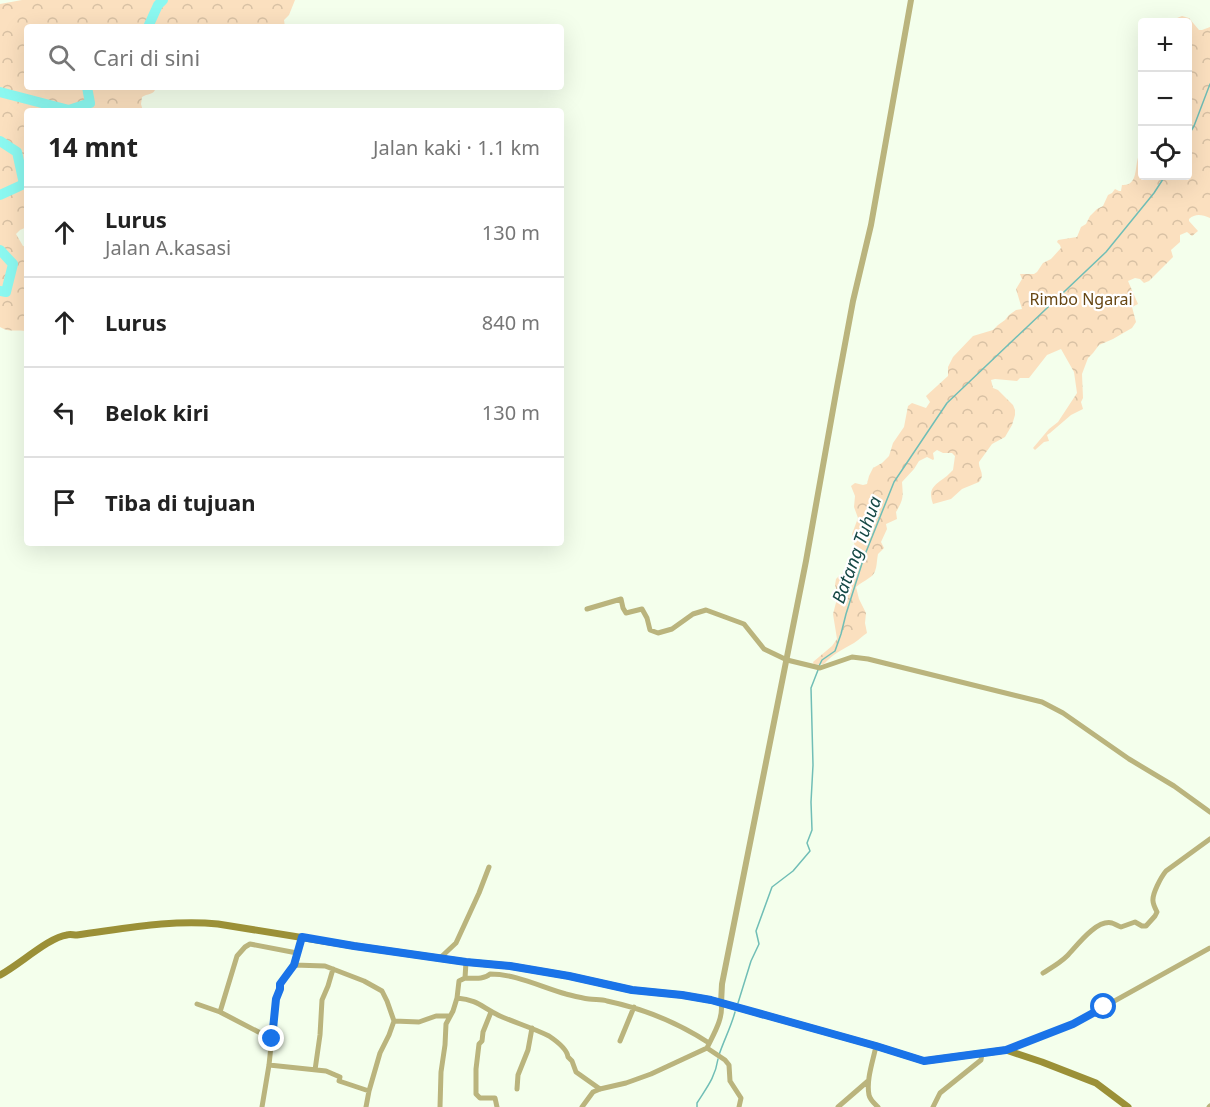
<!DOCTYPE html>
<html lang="id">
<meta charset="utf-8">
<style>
:root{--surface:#fff;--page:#f6f6f6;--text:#222;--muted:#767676;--line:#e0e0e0}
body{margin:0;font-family:"Noto Sans",sans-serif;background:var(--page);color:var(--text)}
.controls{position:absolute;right:18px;top:18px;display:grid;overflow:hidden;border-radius:6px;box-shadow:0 6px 24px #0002}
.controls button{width:54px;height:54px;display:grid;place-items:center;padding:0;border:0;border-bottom:2px solid var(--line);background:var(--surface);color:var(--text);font:30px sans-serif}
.stop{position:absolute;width:18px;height:18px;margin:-14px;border:4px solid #1a73e8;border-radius:50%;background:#fff}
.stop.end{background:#1a73e8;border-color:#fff;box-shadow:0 2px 6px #0008}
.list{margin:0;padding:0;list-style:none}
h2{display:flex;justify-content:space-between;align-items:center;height:78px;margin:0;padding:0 24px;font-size:26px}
h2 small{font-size:20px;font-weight:400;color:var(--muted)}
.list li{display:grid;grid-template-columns:39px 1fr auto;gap:18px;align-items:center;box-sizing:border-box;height:90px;padding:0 24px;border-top:2px solid var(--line)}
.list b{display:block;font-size:22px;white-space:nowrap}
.list p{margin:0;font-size:20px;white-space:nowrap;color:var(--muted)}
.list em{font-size:20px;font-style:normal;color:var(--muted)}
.icon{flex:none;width:33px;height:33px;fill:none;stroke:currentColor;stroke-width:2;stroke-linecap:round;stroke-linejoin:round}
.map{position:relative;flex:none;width:1210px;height:1107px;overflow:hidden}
.search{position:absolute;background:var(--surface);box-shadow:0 6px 24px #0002;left:24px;top:24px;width:540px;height:66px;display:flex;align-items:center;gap:15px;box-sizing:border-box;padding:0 21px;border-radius:6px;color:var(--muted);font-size:22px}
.panel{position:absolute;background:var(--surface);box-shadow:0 6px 24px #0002;left:24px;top:108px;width:540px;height:438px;border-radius:6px}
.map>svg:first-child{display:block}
</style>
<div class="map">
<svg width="1210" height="1107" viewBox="0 0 1210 1107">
<defs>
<pattern id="forest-crowns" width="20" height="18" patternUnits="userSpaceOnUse" patternTransform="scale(1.5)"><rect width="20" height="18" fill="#fbe0bf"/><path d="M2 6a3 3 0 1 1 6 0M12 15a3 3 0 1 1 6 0" fill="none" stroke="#d8c1a4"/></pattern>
</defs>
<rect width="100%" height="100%" fill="#f4ffec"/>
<path fill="url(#forest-crowns)" d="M22 0H295L289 15 284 20 285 27H27V87H155C156 95 147 93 142 97L141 104 143 111H27V227L20 230 16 234 23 246 27 247V331C17 329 9 333 0 327V4Z
M1182 16 1189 18 1199 30H1202L1210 27V218C1202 215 1196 213 1189 219V221L1198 231 1192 236 1187 232 1180 235V242L1171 250 1173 257 1149 281 1144 283 1140 279 1135 278 1128 281 1138 304 1132 307 1136 322 1132 328 1125 332 1113 339 1099 345 1093 353 1088 358 1082 374 1083 398 1081 402 1083 409 1071 415 1050 433 1047 435 1049 441 1044 442 1035 450 1033 448 1049 429 1058 422 1077 393 1074 372 1061 349 1047 355 1029 378H1020L1017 381 995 379 991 380 993 388 998 390 1013 405 1015 410V415L1012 425 1005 437 992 444 979 462C978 469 986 474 979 482L962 489 951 499 933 504C929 492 931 488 940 481 945 478 949 474 953 470L955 456 952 453H943L937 450 933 453 934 459 933 460 927 457 919 461 914 469 902 482C903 496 904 499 896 512L897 519 886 524 887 529 881 542 884 548 878 554C876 563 878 573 869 578 864 582 860 583 856 587L859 599 866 613 865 623 867 633C862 636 859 640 854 643 843 649 833 654 824 664L814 665 813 662 832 646 837 639 833 614 838 595 835 585 836 579 840 575 851 569 853 565 855 547 852 534 858 518 854 507 855 496 851 486 855 483 863 485 867 484 869 476 873 468 882 463 889 456 893 443 904 427 908 406 912 403 926 408 930 402 926 396 948 376V367L953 357 973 336 993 330 998 325 1005 320 1009 315 1016 310 1022 309 1016 289 1022 279 1020 274H1034L1037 272 1043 263 1051 259 1061 248 1060 245 1057 242 1058 240 1077 237 1081 227 1086 224 1090 216 1097 209 1103 206 1108 195 1112 193 1115 189 1119 191H1121L1122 185C1139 186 1134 166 1139 155L1142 154V176H1188V22H1173L1177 18Z"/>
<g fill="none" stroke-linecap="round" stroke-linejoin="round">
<path stroke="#70beb6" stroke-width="1.5" d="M1188 136 1194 126 1210 84
M819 666 822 660 835 651 841 634 846 614 864 557 894 482 947 403 1106 252 1154 193 1165 176
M738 1003 751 961 759 944 756 931 772 887 793 871 810 851 807 843 812 830 811 802 813 765 811 688 818 670
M719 1055C724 1040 731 1027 735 1012
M697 1107V1103C707 1087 715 1078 718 1059"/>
<path stroke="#8bf8f0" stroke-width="10" d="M148 27 158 5 163 0
M0 92 69 110 90 103 87 87
M0 141 17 152 24 184 0 195
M0 250 13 264 6 292 0 291"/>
<path stroke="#bab47d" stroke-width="5" d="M587 609 621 599 623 608 626 613 642 609 647 618 650 630 658 633 672 629 693 614 706 610 744 624 764 649 787 660 820 668 852 657 868 659 1042 702 1063 713 1129 759 1174 786 1210 812
M440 958 456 943 479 893 489 867
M294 965 325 966 364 981 382 991 387 1001 394 1021 389 1035 380 1053 369 1091 366 1107
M1043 973C1051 968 1060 963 1067 956 1076 947 1096 919 1112 923 1115 924 1118 926 1121 927L1135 922 1142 926H1146L1155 916 1157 912C1156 910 1153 903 1153 901 1152 894 1161 877 1166 871L1210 839
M465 978C473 978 484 980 490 974 516 974 541 987 566 994 574 996 581 998 589 999 595 1000 601 999 607 1001 645 1009 677 1022 709 1043
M457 998C479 1000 482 1008 500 1016 516 1023 533 1028 549 1036 555 1040 567 1049 568 1057L572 1061 576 1072 600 1089
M197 1004 220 1012 272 1039
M220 1012 237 956 245 947 250 944 297 953
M491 1012 483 1032 482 1041 479 1044 476 1069V1094L480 1098H495L497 1107
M394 1021 419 1022 436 1016H449
M620 1041 634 1007
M876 1046C873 1061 866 1080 869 1095 870 1100 875 1104 878 1107
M707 1048 725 1060 729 1065 730 1081 741 1098 739 1107
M1006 1050 1073 1024 1210 948
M269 1065 326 1071 340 1077 339 1081 369 1091
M315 1070 320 1035 322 1000 328 986 333 969
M517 1089 518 1075 528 1050 532 1028
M262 1107 269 1065 276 999 280 989 281 984 294 965 302 937
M440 1107 441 1072 445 1045 446 1024 453 1011 457 998 459 981 465 978 466 962
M582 1107 593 1092 600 1089 626 1083 651 1074 707 1048C713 1035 724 1018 721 1003
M838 1107 868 1081
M933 1107 940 1093 981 1060 982 1053
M1209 1107 1210 1106"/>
<path stroke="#bab47d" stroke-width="6" d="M721 1003 722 984 806 561 837 387 853 301 871 225 911 0"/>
<path stroke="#9b9037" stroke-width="7" d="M0 975C18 966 49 937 67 935 70 934 73 935 77 935 123 929 171 919 218 924L354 946 466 962 510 966 569 976 632 990 682 995 711 1000 876 1046 924 1061 1006 1050 1042 1062 1096 1083 1128 1107"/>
</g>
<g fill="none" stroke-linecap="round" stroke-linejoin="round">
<path stroke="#1a73e8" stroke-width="8" d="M272 1039 276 999 280 989V984L294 965 302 937 354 946 466 962 510 966 569 976 632 990 682 995 711 1000 876 1046 924 1061 1006 1050 1073 1024 1104 1007"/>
</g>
<g text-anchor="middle" stroke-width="4.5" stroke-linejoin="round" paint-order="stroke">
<g font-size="16" fill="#674613" stroke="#fff">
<text x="1081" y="305">Rimbo Ngarai</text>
</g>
<g font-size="18" font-style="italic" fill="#164845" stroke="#fff">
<text transform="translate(857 550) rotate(-70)" y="6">Batang Tuhua</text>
</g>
</g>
</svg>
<div class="controls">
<button>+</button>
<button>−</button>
<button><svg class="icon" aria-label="locate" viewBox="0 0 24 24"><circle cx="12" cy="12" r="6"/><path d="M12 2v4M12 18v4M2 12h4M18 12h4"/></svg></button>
</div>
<div class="stop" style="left:1104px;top:1007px"></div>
<div class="stop end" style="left:272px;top:1039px"></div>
<div class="search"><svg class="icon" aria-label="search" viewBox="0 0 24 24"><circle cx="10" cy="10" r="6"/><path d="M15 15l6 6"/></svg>Cari di sini</div>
<section class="panel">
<h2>14 mnt<small>Jalan kaki · 1.1 km</small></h2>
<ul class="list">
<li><svg class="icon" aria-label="ahead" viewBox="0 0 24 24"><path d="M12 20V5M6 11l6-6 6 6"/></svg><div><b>Lurus</b><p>Jalan A.kasasi</p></div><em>130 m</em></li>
<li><svg class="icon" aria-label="ahead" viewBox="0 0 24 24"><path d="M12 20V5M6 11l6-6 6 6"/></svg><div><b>Lurus</b></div><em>840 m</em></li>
<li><svg class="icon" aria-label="left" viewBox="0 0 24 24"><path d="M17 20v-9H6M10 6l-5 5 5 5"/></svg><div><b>Belok kiri</b></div><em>130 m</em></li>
<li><svg class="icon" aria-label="arrive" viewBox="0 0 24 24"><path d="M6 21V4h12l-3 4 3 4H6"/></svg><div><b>Tiba di tujuan</b></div></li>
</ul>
</section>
</div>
